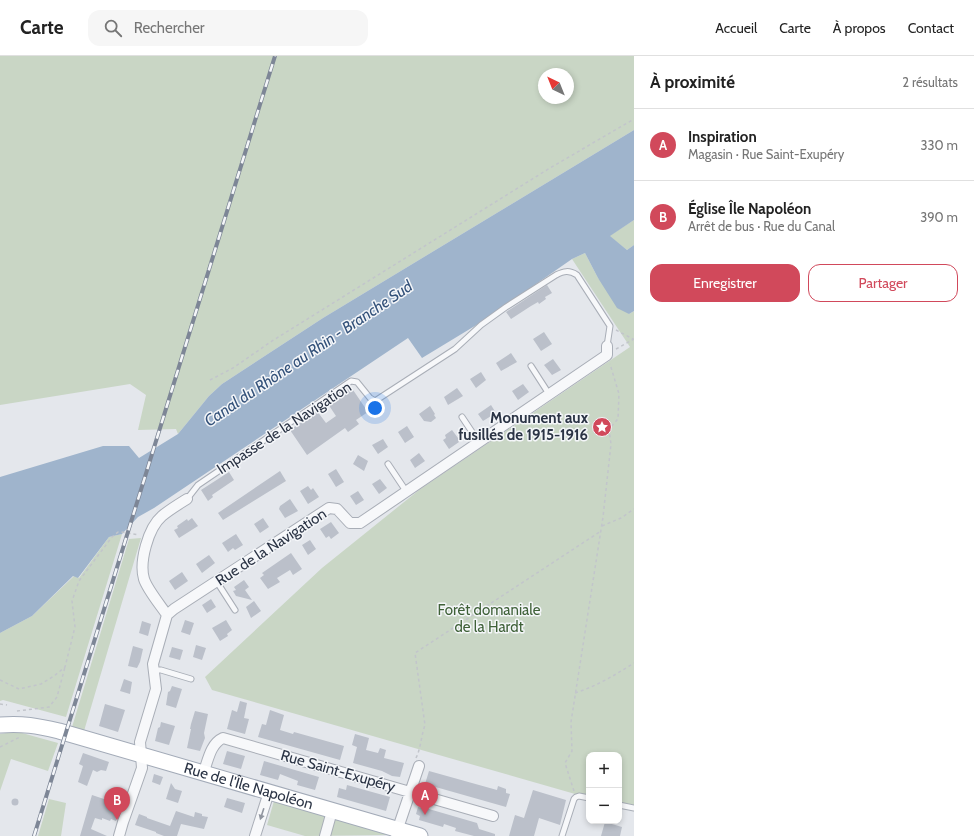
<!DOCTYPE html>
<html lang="fr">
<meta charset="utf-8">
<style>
:root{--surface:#fff;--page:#f6f6f6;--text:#222;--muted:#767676;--line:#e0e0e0;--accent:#d1495b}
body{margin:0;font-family:Cabin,sans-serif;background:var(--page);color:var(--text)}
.controls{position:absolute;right:12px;bottom:12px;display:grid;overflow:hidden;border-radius:8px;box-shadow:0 2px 6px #0003}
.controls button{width:36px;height:36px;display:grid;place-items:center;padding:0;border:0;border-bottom:1px solid var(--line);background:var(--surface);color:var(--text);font:20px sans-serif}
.compass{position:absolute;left:538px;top:12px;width:36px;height:36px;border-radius:50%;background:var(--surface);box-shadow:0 2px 6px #0003;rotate:317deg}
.you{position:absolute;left:375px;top:352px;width:14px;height:14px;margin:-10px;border:3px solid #fff;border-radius:50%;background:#1a73e8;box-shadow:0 0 0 6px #1a73e833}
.badge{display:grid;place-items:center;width:26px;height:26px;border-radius:50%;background:var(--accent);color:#fff;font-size:13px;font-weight:700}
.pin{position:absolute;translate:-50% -33px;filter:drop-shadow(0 1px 2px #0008)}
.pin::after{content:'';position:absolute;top:21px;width:14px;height:12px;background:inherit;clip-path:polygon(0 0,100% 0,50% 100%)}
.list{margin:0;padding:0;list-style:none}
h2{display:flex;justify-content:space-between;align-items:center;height:52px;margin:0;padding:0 16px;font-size:17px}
h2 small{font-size:13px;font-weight:400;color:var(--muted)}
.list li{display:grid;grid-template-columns:26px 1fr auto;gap:12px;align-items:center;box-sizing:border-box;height:72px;padding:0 16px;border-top:1px solid var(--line)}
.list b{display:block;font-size:15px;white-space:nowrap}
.list p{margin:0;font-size:13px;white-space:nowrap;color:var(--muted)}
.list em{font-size:13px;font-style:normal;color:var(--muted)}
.actions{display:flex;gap:8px;padding:12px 16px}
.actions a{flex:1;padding:9px 0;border:1px solid var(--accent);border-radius:12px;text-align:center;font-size:14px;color:var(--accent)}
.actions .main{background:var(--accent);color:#fff}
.icon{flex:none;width:22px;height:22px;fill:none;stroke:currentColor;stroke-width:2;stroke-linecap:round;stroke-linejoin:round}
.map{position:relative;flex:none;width:634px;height:780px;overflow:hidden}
header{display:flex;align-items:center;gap:24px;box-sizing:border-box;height:56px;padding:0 20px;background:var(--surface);border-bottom:1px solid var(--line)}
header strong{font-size:19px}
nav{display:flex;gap:22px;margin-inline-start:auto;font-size:14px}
.search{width:280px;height:36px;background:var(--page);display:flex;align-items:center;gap:10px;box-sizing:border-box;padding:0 14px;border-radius:12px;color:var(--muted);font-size:15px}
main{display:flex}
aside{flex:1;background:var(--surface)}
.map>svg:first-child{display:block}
</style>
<header>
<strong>Carte</strong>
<div class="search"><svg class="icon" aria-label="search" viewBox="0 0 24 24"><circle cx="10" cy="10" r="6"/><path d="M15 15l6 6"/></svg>Rechercher</div>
<nav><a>Accueil</a><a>Carte</a><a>À propos</a><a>Contact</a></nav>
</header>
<main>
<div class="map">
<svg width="634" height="780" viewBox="0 0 634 780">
<rect width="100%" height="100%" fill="#e4e7ec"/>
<path fill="#c9d6c5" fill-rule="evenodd" d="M0 0H634V74L323 262 222 328 209 340 178 378 176 373 138 374 146 339 130 328 0 349ZM544 18H568V42H544Z
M634 164V189L627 194 609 180Z
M585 197 598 222 629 258 634 255V755L619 751V699H589V742L212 634 205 621 322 512 419 434 630 291 572 203Z
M122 478 66 661 3 644 0 645V577L32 560 74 520 79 522 109 481Z
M141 482 84 675 72 671 129 483Z
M6 677H22L58 687 48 715 11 703 0 735V678Z
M49 743 66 747 61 780H38Z
M274 745 388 779 305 780 267 769Z"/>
<path fill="#9fb4cc" d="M634 74V164L610 180 627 194 634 189V255L629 258 617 252 598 222 585 197 572 203 483 265 422 302 408 282 154 452 138 461 122 478 109 481 78 522 73 520 32 560 0 577V421L103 390H129L139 402 178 378 209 340 222 328 323 262Z"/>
<path fill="#bbc0ca" d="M547 229 552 237 545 241 546 243 539 248 538 246 531 250 511 263 506 256Z
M544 276 552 288 541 295 533 283Z
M511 297 517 306 501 315 496 307Z
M553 303 561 314 552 319 544 309Z
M481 316 486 324 476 332 470 323Z
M523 328 529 336 518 344 512 335Z
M351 331 368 356 356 364 359 368 348 376 345 372 307 399 290 374 317 355 326 367 336 360 328 348Z
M457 332 463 340 448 349 444 341Z
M491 349 496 357 483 365 478 358Z
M430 350 435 358 434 359 436 362 431 366 424 365 419 358Z
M407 370 414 381 405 387 398 376Z
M452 374 458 382 459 386 449 393 443 384 446 382 445 379Z
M383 383 388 391 378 398 372 389Z
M419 397 425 405 415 412 410 404Z
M358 399 368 405 364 415 353 408Z
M336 413 344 426 336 431 328 418Z
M280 415 286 425 223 464 218 457Z
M229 416 234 424 212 439 213 441 208 445 201 434Z
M380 423 387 432 379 438 372 428Z
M308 430 311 434 313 432 319 441 308 448 300 435Z
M358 435 364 444 356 449 350 440Z
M290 443 298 455 285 462 279 453 280 450Z
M192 462 198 470 179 482 174 474 178 472 177 470 187 463 188 465Z
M263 462 269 471 260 477 254 468Z
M331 466 339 477 331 483 329 480 326 482 320 473Z
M236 478 243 489 235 494 233 492 228 496 222 487Z
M310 484 316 493 308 499 302 489Z
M291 497 302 513 293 519 290 514 277 522 280 526 268 533 260 522 264 519 262 517Z
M209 499 215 507 202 517 196 508Z
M182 516 188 525 175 534 169 525Z
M244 524 249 531 245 534 252 544 236 540 233 535 236 534 234 531Z
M211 543 216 551 207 557 202 549Z
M254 545 261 555 251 562 246 551Z
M185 564 194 567 190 579 181 576Z
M226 564 232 574 227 578 228 580 220 585 212 572Z
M142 565 151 568 148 580 139 577Z
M196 589 206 592 202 604 193 601Z
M133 590 143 593 140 606 137 612 128 610Z
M172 591 183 594 180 604 169 601Z
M124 623 132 626 130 638 120 635Z
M172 630 182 633 176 652 166 649 168 636 170 635Z
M240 645 247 647 244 662 249 663 245 678 227 673 232 654 237 656Z
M105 648 125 654 118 676 99 670Z
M270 654 284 659 280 674 293 678 294 676 344 690 340 704 258 681 262 668 266 669Z
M195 655 208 658 204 677 205 682 200 695 187 692 191 673H190L191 668Z
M161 666 175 670 169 689 155 685 158 672 160 671Z
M355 678 369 682 366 694 378 697 380 692 386 694 384 702 404 707 400 721 392 720 382 715 353 707 357 691 352 689Z
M227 695 245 700 241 713 223 708Z
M83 697 109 706 106 715 101 714 97 716 93 714 87 730 78 726 83 710 79 708Z
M264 705 319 721 315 734 297 729 298 725 280 718 278 724 260 719Z
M429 715 497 734 498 730 506 733V737L510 738 506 751 425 728Z
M154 718 163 721 160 729 152 726Z
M171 727 175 733 182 735 178 747 166 743Z
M347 729 390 741 386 755 337 741 339 732 346 734Z
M533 734 566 744 560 769 539 762 534 780H509L515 759 524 762Z
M92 739 122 749 116 765 111 763 110 765 102 762V764L95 762 91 773 107 780H80Z
M227 742 245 747 242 757 224 751Z
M11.5 746a3.5 3.5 0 1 1 7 0a3.5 3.5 0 1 1-7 0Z
M418 751 422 752V751L477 767 479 773 495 778V780H474L455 775 456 772 444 768 443 771 419 764 420 760 416 758Z
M176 755 194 761 195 756 202 758V760L208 761 204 773 181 768 177 780H164L156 777V776L135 769 139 758 147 761V762L170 770Z
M605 766 622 771 620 780H601Z"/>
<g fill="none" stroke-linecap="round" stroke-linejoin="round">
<defs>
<path id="service" d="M531 310 549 338
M462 361 478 385
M388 408 406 435
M187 443 198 429 351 325 357 326 370 342 375 345 455 293 481 269 506 251 556 219C564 215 569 214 577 219L610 270 607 290
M217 526 235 554
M153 614H161L191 623
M619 749 634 752
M562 780 574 743 576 741 579 740 589 742"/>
<path id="minor" d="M167 559C161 550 147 533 144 523 139 506 148 472 162 460 169 454 179 448 187 443
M203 718C208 705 210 688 223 682L493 760
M396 778 419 710
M119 780 123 766 142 712 140 686 156 633 153 608 167 559 174 553 329 452 337 453 350 467H360L607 299V290
M255 780 269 736
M325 780 332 755"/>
<g id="primary">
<path id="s1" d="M0 669C22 667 38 670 59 675L420 780"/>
</g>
</defs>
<use href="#service" stroke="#a9aeb7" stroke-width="7"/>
<use href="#minor" stroke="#a9aeb7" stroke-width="12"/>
<use href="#primary" stroke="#a3abb8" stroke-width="17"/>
<path stroke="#c2c5cb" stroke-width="1.5" stroke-dasharray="3 3" stroke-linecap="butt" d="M616 274 633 283
M616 293 634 283
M210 324 233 312 272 285 550 112 634 63
M602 470 621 462 634 453
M0 624 19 633 41 628 54 620 65 611 75 571 72 545 79 525 112 481 118 476H121L139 479
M575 637C597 630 615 619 634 607
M0 648 7 649
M17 655 49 651 57 641 65 611
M0 691 20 681
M416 702C421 692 421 680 425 669L415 597 601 475
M574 735 565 707 572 695 571 666 603 461 611 388 609 373 618 363 619 338 610 308"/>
<use href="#service" stroke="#f7f8fa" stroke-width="5"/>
<use href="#minor" stroke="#f7f8fa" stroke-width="10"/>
<use href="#primary" stroke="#fff" stroke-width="15"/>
<defs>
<path id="rail" d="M34 780 275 0"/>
</defs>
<use href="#rail" stroke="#7d8696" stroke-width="4"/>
<use href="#rail" stroke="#f4f6f9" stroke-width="2.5" stroke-dasharray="8" stroke-linecap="butt"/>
</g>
<defs><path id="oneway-solid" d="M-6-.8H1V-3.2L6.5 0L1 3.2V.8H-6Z"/></defs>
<use fill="#9196a0" href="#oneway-solid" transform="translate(262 758) rotate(108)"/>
<defs>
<symbol id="sight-disc" viewBox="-11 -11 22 22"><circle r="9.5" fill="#d1495b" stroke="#f4f6f9"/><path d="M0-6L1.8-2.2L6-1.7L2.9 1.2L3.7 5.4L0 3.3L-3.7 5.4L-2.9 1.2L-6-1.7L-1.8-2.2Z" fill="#fff"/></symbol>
</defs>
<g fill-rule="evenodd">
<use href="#sight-disc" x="591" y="360" width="22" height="22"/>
</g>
<g text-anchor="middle" stroke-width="3" stroke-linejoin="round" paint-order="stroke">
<g font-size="15" font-weight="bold" fill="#2b3445" stroke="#f4f6f9" text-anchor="end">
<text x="588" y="367">Monument aux<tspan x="588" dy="17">fusillés de 1915-1916</tspan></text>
</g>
<g font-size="15" fill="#2b3445" stroke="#f4f6f9">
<text transform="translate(284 372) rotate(-33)" y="5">Impasse de la Navigation</text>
<text transform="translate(271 491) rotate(-33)" y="5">Rue de la Navigation</text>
<text transform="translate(338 715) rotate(16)" y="5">Rue Saint-Exupéry</text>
<text dy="5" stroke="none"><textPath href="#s1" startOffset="257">Rue de l'Île Napoléon</textPath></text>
</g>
<g font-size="15" fill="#3f6138" stroke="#f4f6f9">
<text x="489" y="559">Forêt domaniale<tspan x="489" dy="17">de la Hardt</tspan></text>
</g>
<g font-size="16" font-style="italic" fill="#34527a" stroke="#f4f6f9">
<text transform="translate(308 297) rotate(-34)" y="6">Canal du Rhône au Rhin - Branche Sud</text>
</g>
</g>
</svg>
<div class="controls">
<button>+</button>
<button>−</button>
</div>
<svg class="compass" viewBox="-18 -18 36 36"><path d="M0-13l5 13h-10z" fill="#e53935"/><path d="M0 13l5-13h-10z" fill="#767676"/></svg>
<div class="you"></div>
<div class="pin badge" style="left:425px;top:759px">A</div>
<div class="pin badge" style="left:117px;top:764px">B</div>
</div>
<aside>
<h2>À proximité<small>2 résultats</small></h2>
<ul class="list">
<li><span class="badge">A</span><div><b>Inspiration</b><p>Magasin · Rue Saint-Exupéry</p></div><em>330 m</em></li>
<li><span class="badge">B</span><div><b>Église Île Napoléon</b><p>Arrêt de bus · Rue du Canal</p></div><em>390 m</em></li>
</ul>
<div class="actions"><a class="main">Enregistrer</a><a>Partager</a></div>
</aside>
</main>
